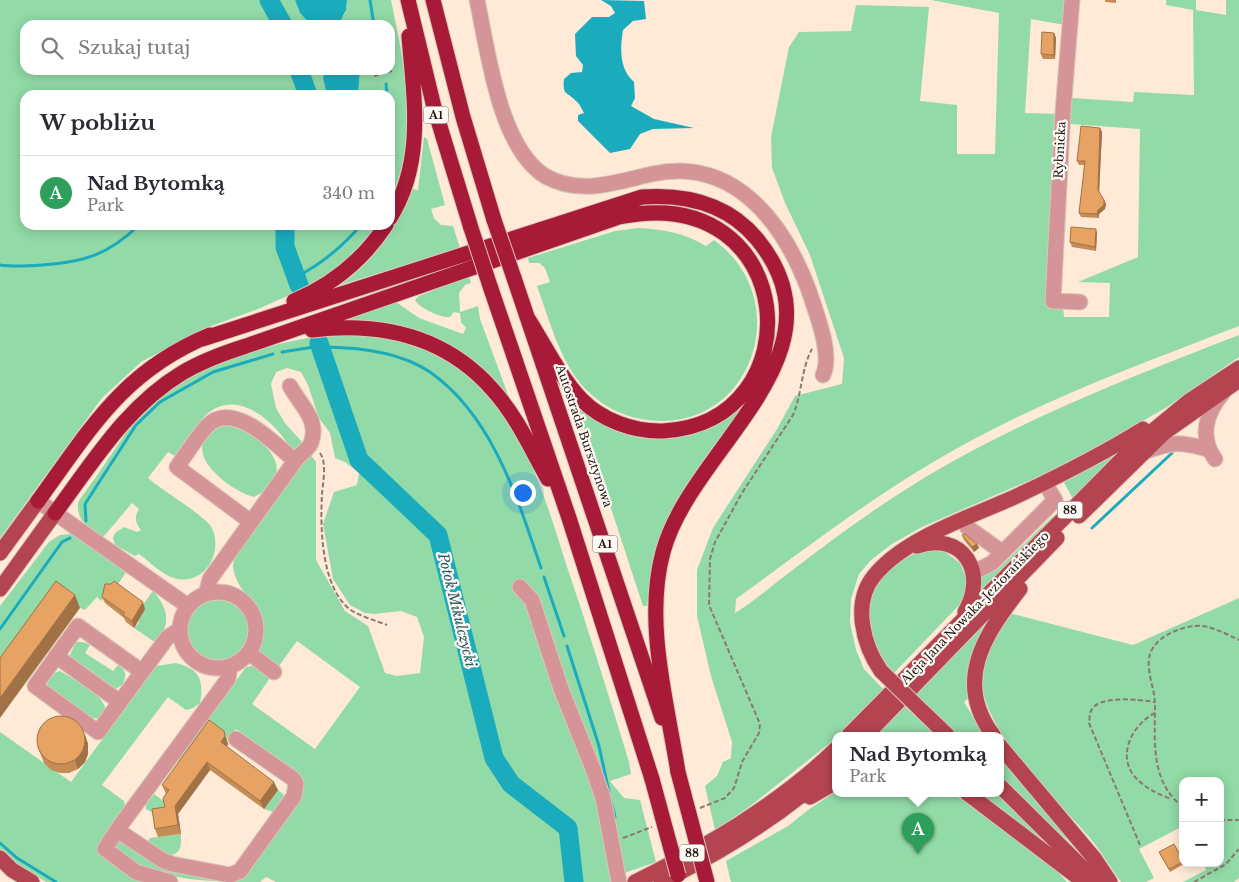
<!DOCTYPE html>
<html lang="pl">
<meta charset="utf-8">
<style>
:root{--surface:#fff;--page:#f2f2f3;--text:#2b2b33;--muted:#7c7c81;--line:#e1e1e2;--accent:#b45309}
body{margin:0;font-family:"Libre Baskerville",serif;background:var(--page);color:var(--text)}
.controls{position:absolute;right:15px;bottom:15px;display:grid;overflow:hidden;border-radius:10px;box-shadow:0 2px 12px #0003}
.controls button{width:45px;height:45px;display:grid;place-items:center;padding:0;border:0;border-bottom:1px solid var(--line);background:var(--surface);color:var(--text);font:25px sans-serif}
.you{position:absolute;left:522px;top:492px;width:18px;height:18px;margin:-12px;border:4px solid #fff;border-radius:50%;background:#1a73e8;box-shadow:0 0 0 8px #1a73e833}
.badge{display:grid;place-items:center;width:32px;height:32px;border-radius:50%;background:var(--accent);color:#fff;font-size:16px;font-weight:700}
.pin{position:absolute;translate:-50% -41px;filter:drop-shadow(0 1px 2px #0008)}
.pin::after{content:'';position:absolute;top:26px;width:18px;height:15px;background:inherit;clip-path:polygon(0 0,100% 0,50% 100%)}
.popup{position:absolute;left:832px;top:732px;width:172px;height:65px;box-sizing:border-box;display:grid;place-content:center;border-radius:10px;background:var(--surface);filter:drop-shadow(0 1px 4px #0005);font-size:16px;white-space:nowrap;color:var(--muted)}
.popup b{font-size:19px;color:var(--text)}
.popup::after{content:'';position:absolute;left:50%;top:100%;margin-left:-10px;border:10px solid transparent;border-top-color:var(--surface)}
.list{margin:0;padding:0;list-style:none}
h2{display:flex;justify-content:space-between;align-items:center;height:65px;margin:0;padding:0 20px;font-size:21px}
h2 small{font-size:16px;font-weight:400;color:var(--muted)}
.list li{display:grid;grid-template-columns:32px 1fr auto;gap:15px;align-items:center;box-sizing:border-box;height:75px;padding:0 20px;border-top:1px solid var(--line)}
.list b{display:block;font-size:19px;white-space:nowrap}
.list p{margin:0;font-size:16px;white-space:nowrap;color:var(--muted)}
.list em{font-size:16px;font-style:normal;color:var(--muted)}
.icon{flex:none;width:28px;height:28px;fill:none;stroke:currentColor;stroke-width:2;stroke-linecap:round;stroke-linejoin:round}
.map{position:relative;flex:none;width:1239px;height:882px;overflow:hidden}
.search{position:absolute;background:var(--surface);box-shadow:0 2px 12px #0003;left:20px;top:20px;width:375px;height:55px;display:flex;align-items:center;gap:12px;box-sizing:border-box;padding:0 18px;border-radius:15px;color:var(--muted);font-size:19px}
.panel{position:absolute;background:var(--surface);box-shadow:0 2px 12px #0003;left:20px;top:90px;width:375px;height:140px;border-radius:15px}
.map>svg:first-child{display:block}
</style>
<div class="map">
<svg width="1239" height="882" viewBox="0 0 1239 882">
<rect width="100%" height="100%" fill="#feead7"/>
<path fill="#92daa7" d="M0 0H295L300 13 311 25H25V70H325L323 78 327 95H25V225H376L358 250 317 283 258 309 203 329 141 362 102 398 0 538Z
M347 0H391C405 68 420 134 390 200V95H358L360 70H390V25H330C344 19 346 16 347 0Z
M931 0H1068L1065 25 1031 19 1025 113 1059 114 1049 306H1063L1064 317H1109L1110 283 1078 282 1138 257 1140 129 1070 124 1072 98 1133 102 1134 92 1194 95 1193 10 1166 5V0H1196V10L1226 15V0H1239V326C1136 366 1030 404 935 461 865 502 801 552 736 599L735 613C754 602 772 585 790 572 825 545 860 519 897 495 1003 426 1121 381 1239 335V357L1167 407 1074 461 922 527 892 544 871 560 859 574 851 599 850 622 856 650 864 669 885 691 841 735H836L835 739 749 807 715 830 705 786 717 776 723 762 731 758 732 742 711 676 697 616V570L713 528 777 429 795 396 842 384 844 358 810 255 785 203 772 168 771 137 789 47 799 32 851 31 856 5 929 7 920 101 957 105V154H995L999 13Z
M424 137 427 139 445 205 431 209 434 218 441 225 453 226 460 248 340 285C375 261 397 226 413 189L418 190Z
M638 228C663 229 684 233 706 246L714 240C797 300 752 433 648 420 621 417 597 403 580 383 558 355 549 319 537 286L550 282 545 268 539 263H529L528 258 615 231Z
M469 276 471 283 465 285 459 293 460 312 478 306 480 319 510 400 436 339 400 326 345 319 396 302 419 318 463 334 466 328 461 322 460 313 454 312 450 317C441 318 419 308 415 300L419 296Z
M336 333C353 335 371 335 389 338 418 343 461 365 482 386 527 432 548 507 567 567 589 631 609 697 629 762L631 774 610 781 624 798 640 800 656 862 613 877 611 882H276L266 877 260 882C211 882 151 882 114 849L119 836 163 866 236 879 299 777 294 770 236 729 229 741 212 729 179 763 178 760 246 667 252 666 270 678 252 704 315 749 360 687 297 641 279 666 260 653C259 643 265 634 263 623 258 599 237 594 233 567 231 551 293 474 305 456L310 454 316 462V560L345 611 368 626 385 673 397 676 420 673 424 637 417 617 401 611 374 614 365 613 350 605 333 579 323 524 334 492 357 485 359 473 345 462 335 458 330 433 319 418 308 385 301 372 287 368 276 372 271 384 276 408 285 423 302 442 293 453C279 424 236 385 205 416 194 427 185 443 175 456L168 452 148 478C160 489 207 517 212 528 224 554 203 587 174 578 162 575 149 561 139 554L135 556 115 545 113 538 115 533 124 527 137 532 141 530C135 522 134 517 139 509L132 503 105 535 102 537C88 528 76 520 78 502 91 484 104 465 117 446 124 437 129 426 137 418 189 365 264 344 336 333Z
M750 395 751 396C719 440 681 483 661 534 653 557 650 582 647 606H643L606 493 607 488 574 402C628 452 701 452 750 395Z
M226 425C261 433 304 471 254 497 224 489 171 443 226 425Z
M1114 454V456L1073 499 1062 479Z
M1053 516 1052 520 979 595 982 574 998 569Z
M71 534 126 572 117 586 114 584 101 601 97 597 85 610 80 608 0 678V606L49 542 60 535Z
M926 549 945 552 960 563 967 580 963 601 894 673C848 628 866 569 926 549Z
M153 591C169 609 171 624 156 643L134 628 139 622 137 620 142 606Z
M1239 598V878L1234 882H1183L1206 870 1203 863H1220V781H1183V826L1139 849 1154 878 1146 882H1121C1112 870 1104 856 1095 844 1063 804 971 724 983 669 988 650 1000 631 1009 613L1133 645Z
M187 631a31 31 0 1 1 62 0a31 31 0 1 1-62 0Z
M987 618 989 620C974 646 965 668 968 698L964 702 984 735H958L916 694Z
M76 642H83L90 645 85 653 113 671 118 665C127 671 127 676 122 685L116 689 110 688 69 657Z
M176 663C200 669 204 680 200 703L193 708 186 710 168 697 102 785 124 801 125 806 101 850 156 882H46L9 859 0 850V732L71 782 156 666Z
M60 671C74 680 104 693 106 711L100 719 88 717 47 689C47 679 51 673 60 671Z
M903 705 936 735H878Z
M1000 756 1086 858 1001 777Z
M278 790 283 794 284 798 274 812 264 809Z
M835 792 953 793 1056 870 1067 882H731L726 861 788 826 808 810Z
M975 793H997L1075 867Z
M154 794 168 804 155 814 146 809V804Z
M181 834C181 846 182 853 169 856L147 843 150 838Z"/>
<path fill="#1aabbd" d="M295 0H347L346 10 341 20 330 25H311L300 13Z
M601 0 644 1 646 19 633 21 623 30C620 48 619 69 634 82L635 98 631 106 654 119 694 128 653 129 640 134 630 149 610 153 578 121V115L584 113C582 110 580 104 577 102 568 91 562 97 564 79L571 73 582 72 583 65 576 56 575 34 592 17H609L615 13 611 6Z
M325 70H360L358 95H327L323 78Z"/>
<g fill="none" stroke-linecap="round" stroke-linejoin="round">
<path stroke="#1aabbd" stroke-width="3" d="M370 0 374 25
M386 84 387 95
M0 265C14 267 28 266 42 265 84 262 108 255 139 225
M296 277C322 264 342 247 361 225
M320 347C357 347 399 351 430 372 493 416 518 500 541 568
M282 352 320 346
M86 521 85 504 136 425 160 402 213 372 273 354
M1092 528 1172 453
M544 577 564 636
M0 629 62 542 70 538
M567 646 599 746 609 792
M610 798 615 817
M0 843 17 858 56 882"/>
<path stroke="#1aabbd" stroke-width="19" d="M269 0 283 25
M299 70 308 95
M285 225V247L299 285
M319 343 359 460 438 535 494 758 511 784 568 828 574 882"/>
<defs>
<path id="minor" d="M477 0C488 51 499 147 545 176 580 196 616 182 652 174 734 156 784 223 809 291 816 313 833 354 823 375
M1072 0 1063 111 1053 301 1080 302
M290 386C300 405 320 420 311 443 309 449 299 455 295 461
M1144 452C1171 442 1180 441 1207 449
M1215 459C1199 437 1206 412 1223 393
M38 501 188 606
M964 520 967 527 1002 552
M974 572 992 563 1055 500 1045 483
M520 587 532 600 561 689 593 769 603 798 619 882
M180 630a38 38 0 1 1 76 0a38 38 0 1 1-76 0Z
M206 594 210 579 251 522 177 467C187 453 196 438 207 426 233 399 275 444 295 461L251 522
M249 653 274 672
M56 656 120 702
M230 667 228 679 117 830 162 860 172 864 230 875 240 871 294 796 296 783 292 778 236 739
M141 671 78 626 35 686 98 732 167 638 180 629
M117 830 105 849 136 872 170 882"/>
<path id="major" d="M1079 516 1165 432 1239 380
M917 546C963 531 988 572 965 612
M0 553 38 501
M0 589 55 513
M881 671C863 645 852 603 874 576 905 537 974 516 1019 495 1061 475 1103 454 1143 429
M922 711 947 735
M849 735 1138 443 1189 401 1239 368
M866 735 1057 538
M993 735C953 681 985 634 1020 589
M1000 746 1094 858 1110 882
M1000 786 1097 882
M967 793 1084 882
M810 797 836 782
M0 858 12 870 32 882
M635 882C707 846 778 805 836 749
M661 882C724 851 785 814 836 765"/>
<path id="highway" d="M408 0 434 107 471 228
M433 0 463 117 494 220
M390 218C425 162 414 99 409 36
M514 278 662 718
M490 286 569 518 652 779
M294 301C332 285 363 260 386 225
M312 330C380 322 444 335 492 389 516 415 531 449 548 479
M202 339 642 197C686 194 728 204 757 239 852 355 691 447 663 552 644 621 667 703 678 772
M38 501C91 428 123 371 210 335
M55 513C93 462 127 406 182 373 202 361 224 353 246 346L619 217C801 179 816 424 663 431 634 432 601 420 581 399 560 377 543 342 527 317"/>
</defs>
<use href="#minor" stroke="#dac8b7" stroke-width="17"/>
<use href="#major" stroke="#dac8b7" stroke-width="17"/>
<use href="#highway" stroke="#dac8b7" stroke-width="17"/>
<path stroke="#897a6d" stroke-width="2" stroke-dasharray="5 2.5" stroke-linecap="butt" d="M374 76 392 71
M320 453C327 463 323 482 322 494 320 527 321 593 354 612 364 617 376 621 387 625
M1155 713C1133 724 1116 755 1135 777 1145 788 1158 794 1171 799
M1183 807C1150 782 1155 741 1155 705 1155 689 1147 674 1149 659 1151 637 1184 624 1203 626 1216 628 1228 635 1239 640
M700 808 725 798 734 788 742 762 759 733 760 724 709 605 710 559 715 542 742 493 793 415C802 394 801 369 812 349
M1220 820H1239
M623 838 652 827
M1140 845 1089 723C1090 720 1089 714 1091 711 1098 694 1141 700 1155 702
M1194 882 1226 864 1239 849"/>
<use href="#minor" stroke="#d59598" stroke-width="15"/>
<use href="#major" stroke="#b54451" stroke-width="15"/>
<use href="#highway" stroke="#a71a38" stroke-width="15"/>
<defs>
<path id="major-bridge" d="M881 671 922 711"/>
<path id="highway-bridge" d="M494 220 514 278
M471 228 490 286
M678 772 707 882
M652 779 678 875"/>
</defs>
<use href="#major-bridge" stroke="#dac8b7" stroke-width="17" stroke-linecap="butt"/>
<use href="#highway-bridge" stroke="#dac8b7" stroke-width="17" stroke-linecap="butt"/>
<use href="#major-bridge" stroke="#b54451" stroke-width="15"/>
<use href="#highway-bridge" stroke="#a71a38" stroke-width="15"/>
</g>
<path fill="#c68c55" d="M1105 0H1116V3L1105 2Z
M1054 33 1056 38 1055 59H1043L1041 54Z
M1100 128 1102 132 1099 192 1106 204 1105 209 1099 214V218L1081 217 1079 213 1085 165H1079L1077 161Z
M1097 233 1096 251 1072 247 1070 242Z
M962 535 977 544 979 548 974 552 964 540Z
M102 597 145 609 134 628 126 622 124 618 105 603Z
M224 731 228 744 227 747 278 790 264 809 210 770 178 814 181 834 158 837 155 829 165 807 166 794 162 785Z
M85 735 88 744V754L85 762 78 769 69 773H60L51 770 44 763 37 745Z
M1160 854 1183 860V863L1184 864 1170 872Z"/>
<path fill="#a17245" d="M1054 33 1056 38 1055 59 1054 55Z
M1100 128 1102 132 1099 194 1098 190Z
M1104 200 1106 204 1105 209 1099 214V218L1097 214 1098 210Z
M1096 229 1097 233 1096 251 1095 247Z
M977 544 979 548 974 552 972 547Z
M75 595 80 608 0 718V698Z
M143 602 145 609 134 628 132 621Z
M85 735 88 744V754L85 762 78 769 75 760Z
M225 736 228 744 224 751 221 742Z
M207 762 210 770 178 814 181 834 178 825 175 806Z
M274 782 278 790 264 809 260 801Z"/>
<path fill="#e6a363" stroke="#a17245" d="M1042 32 1054 33V55L1041 54Z
M1081 126 1100 128 1098 190 1104 200V205L1098 210 1097 214 1079 213 1085 161H1077Z
M1071 227 1096 229 1095 247 1070 242Z
M965 534 977 544 972 547 962 535Z
M56 581 75 595 0 698V658Z
M114 581 143 602 132 621 123 615 125 613 102 597 105 584H111Z
M37 740a24 24 0 1 1 48 0a24 24 0 1 1-48 0Z
M209 720 224 731 225 736 221 742 274 782 260 801 207 762 175 806 178 825 155 829 152 809 165 807 163 798 169 790 162 785Z
M1174 844 1183 860V862L1169 869 1159 852Z"/>
<g text-anchor="middle" stroke-width="4.5" stroke-linejoin="round" paint-order="stroke">
<g fill="#fffaf5" stroke="#625a53" stroke-width="1">
<rect x="423.5" y="106.5" width="25" height="17" rx="4"/>
<rect x="1057.5" y="501.5" width="25" height="17" rx="4"/>
<rect x="592.5" y="535.5" width="25" height="17" rx="4"/>
<rect x="679.5" y="844.5" width="25" height="17" rx="4"/>
</g>
<g font-size="11" font-weight="bold" fill="#1f160e">
<text x="436" y="119">A1</text>
<text x="1070" y="514">88</text>
<text x="605" y="548">A1</text>
<text x="692" y="857">88</text>
</g>
<g font-size="12" fill="#1f160e" stroke="#fffaf5">
<text transform="translate(1060 150) rotate(-87)" y="4">Rybnicka</text>
<text transform="translate(584 436) rotate(71)" y="4">Autostrada Bursztynowa</text>
<text transform="translate(975 608) rotate(-46)" y="4">Aleja Jana Nowaka-Jeziorańskiego</text>
</g>
<g font-size="14" font-style="italic" fill="#245961" stroke="#fffaf5">
<text transform="translate(457 610) rotate(76)" y="5">Potok Mikulczycki</text>
</g>
</g>
</svg>
<div class="controls">
<button>+</button>
<button>−</button>
</div>
<div class="you"></div>
<div class="pin badge" style="left:918px;top:854px;background:#2e9e5b">A</div>
<div class="popup"><b>Nad Bytomką</b>Park</div>
<div class="search"><svg class="icon" aria-label="search" viewBox="0 0 24 24"><circle cx="10" cy="10" r="6"/><path d="M15 15l6 6"/></svg>Szukaj tutaj</div>
<section class="panel">
<h2>W pobliżu<small></small></h2>
<ul class="list">
<li><span class="badge" style="background:#2e9e5b">A</span><div><b>Nad Bytomką</b><p>Park</p></div><em>340 m</em></li>
</ul>
</section>
</div>
